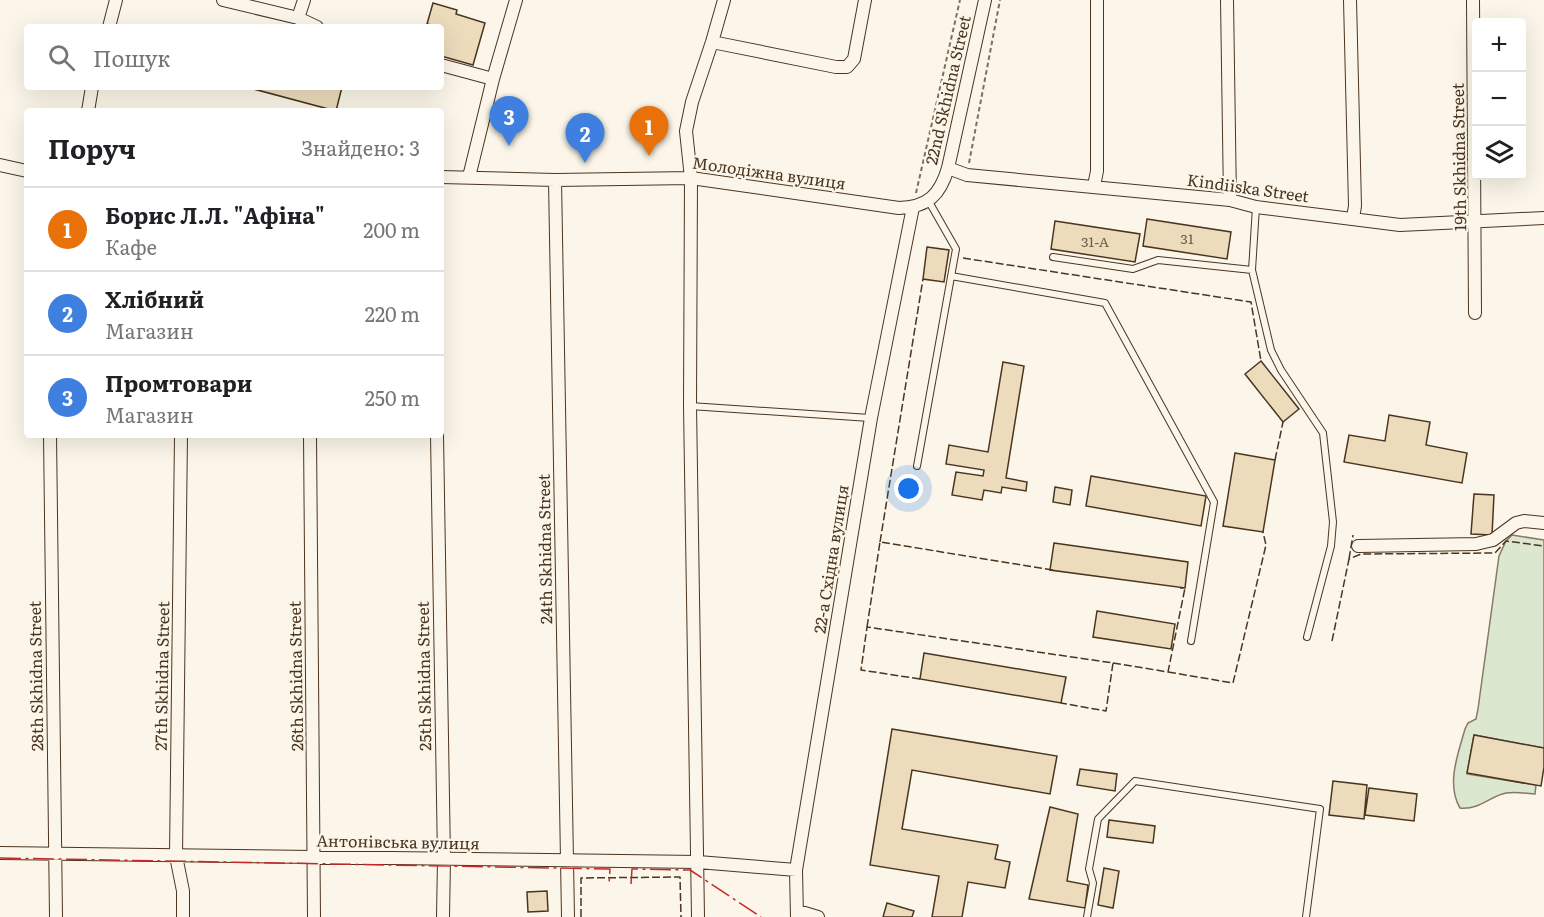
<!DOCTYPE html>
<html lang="uk">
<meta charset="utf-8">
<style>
:root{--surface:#fff;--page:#f6f6f6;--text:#202124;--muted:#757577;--line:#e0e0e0;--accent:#c62828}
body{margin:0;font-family:Literata,serif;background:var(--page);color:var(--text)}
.controls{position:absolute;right:18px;top:18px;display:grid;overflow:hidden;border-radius:6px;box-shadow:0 6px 24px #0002}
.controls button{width:54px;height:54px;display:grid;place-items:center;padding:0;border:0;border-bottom:2px solid var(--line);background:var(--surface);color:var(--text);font:30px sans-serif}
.you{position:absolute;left:909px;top:489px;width:21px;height:21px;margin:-15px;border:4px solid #fff;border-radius:50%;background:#1a73e8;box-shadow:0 0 0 9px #1a73e833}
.badge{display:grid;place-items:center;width:39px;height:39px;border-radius:50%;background:var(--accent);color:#fff;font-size:20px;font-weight:700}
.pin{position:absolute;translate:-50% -50px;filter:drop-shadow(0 2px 3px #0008)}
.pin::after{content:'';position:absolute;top:32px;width:21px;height:18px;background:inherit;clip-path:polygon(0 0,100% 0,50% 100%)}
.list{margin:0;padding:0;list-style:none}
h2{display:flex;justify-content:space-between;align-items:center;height:78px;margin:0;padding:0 24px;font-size:26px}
h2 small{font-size:20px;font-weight:400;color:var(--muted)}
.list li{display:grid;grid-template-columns:39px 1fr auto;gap:18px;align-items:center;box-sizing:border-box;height:84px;padding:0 24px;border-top:2px solid var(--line)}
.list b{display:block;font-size:22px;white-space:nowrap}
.list p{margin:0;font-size:20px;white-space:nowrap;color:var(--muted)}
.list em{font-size:20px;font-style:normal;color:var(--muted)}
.icon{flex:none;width:33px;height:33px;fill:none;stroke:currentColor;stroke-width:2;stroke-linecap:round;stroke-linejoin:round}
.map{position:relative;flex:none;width:1544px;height:917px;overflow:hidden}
.search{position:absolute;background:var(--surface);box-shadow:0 6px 24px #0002;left:24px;top:24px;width:420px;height:66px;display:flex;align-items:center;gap:15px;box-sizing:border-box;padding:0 21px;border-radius:6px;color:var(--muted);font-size:22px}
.panel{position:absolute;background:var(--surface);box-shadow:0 6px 24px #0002;left:24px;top:108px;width:420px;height:330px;border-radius:6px}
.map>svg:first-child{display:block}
</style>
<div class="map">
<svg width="1544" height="917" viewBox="0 0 1544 917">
<rect width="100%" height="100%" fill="#fbf6e9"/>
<path fill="#dce7d0" stroke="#887966" stroke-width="1.5" d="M1512 535 1544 540V748L1474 735 1467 774 1536 785 1535 794C1526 793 1515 792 1506 793 1490 796 1480 810 1460 808 1446 784 1458 754 1465 729L1468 723 1476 719 1478 709 1499 556 1506 541Z"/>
<path fill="#ecdcbc" stroke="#4a3520" stroke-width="1.5" d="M433 3 457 10 456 14 485 23 473 65 441 56V27L427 24Z
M246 87H342L336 111Z
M1147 219 1231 232 1227 259 1143 246Z
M1055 221 1140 234 1135 262 1051 249Z
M927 247 949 250 944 282 923 279Z
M1261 361 1299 409 1283 422 1245 374Z
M1003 362 1024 366 1006 478 1027 482 1026 491 1002 487 1001 493 984 490 982 500 952 495 956 472 983 476 984 470 946 464 949 445 988 452Z
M1389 415 1430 422 1426 445 1467 453 1462 483 1344 462 1349 435 1385 441Z
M1235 453 1275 460 1263 532 1223 526Z
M1091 476 1206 496 1201 526 1086 506Z
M1055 487 1072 490 1070 505 1053 502Z
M1474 494 1494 495 1492 535 1471 534Z
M1054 543 1188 562 1185 588 1050 570Z
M1097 611 1175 624 1171 649 1093 637Z
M924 653 1066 677 1061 703 920 679Z
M892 729 1057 756 1050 794 912 770 902 829 998 845 995 859 1010 862 1005 888 968 882 962 917H932L939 876 870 865Z
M1474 735 1544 748V767L1541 786 1467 773Z
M1080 769 1117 774 1115 791 1077 785Z
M1333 781 1367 785 1364 819 1329 815Z
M1369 788 1417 794 1414 821 1365 815Z
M1050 807 1078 814 1067 881 1088 885 1085 908 1029 899Z
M1109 820 1155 826 1153 843 1107 837Z
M1104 868 1119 871 1113 908 1098 905Z
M547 891 548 911 528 912 527 892Z
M887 903 914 911 912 917H883Z"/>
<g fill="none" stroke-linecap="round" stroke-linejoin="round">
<defs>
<path id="service" d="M1256 207 1252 270 1271 350 1281 370 1323 433 1333 522 1331 546 1307 637
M1053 257 1133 269 1158 260 1252 270
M951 276 1105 303 1214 502 1191 641
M690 406 870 418
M917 466 956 249 928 200
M1087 917 1093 883 1089 869 1098 819 1135 781 1320 809 1306 917"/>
<path id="minor" d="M223 0 298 18 317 27
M1227 0 1230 200
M1350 0 1355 206 1353 218
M1473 0 1475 313
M298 18 304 0
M109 27 116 0
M712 42 836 67H847L854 59 865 0
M441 65 493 79
M88 111 92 87
M0 165 27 171
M948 168 967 175 1230 200 1256 207 1400 225 1544 218
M441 177 555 180 691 178 899 208C928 207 940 195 948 168L985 0
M469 177 493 79 516 0
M555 180 568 917
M1094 186 1097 171V0
M50 435 56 917
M181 435 176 856 183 891V917
M310 435 314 917
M437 435 444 859 443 917
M1358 546 1476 544 1493 540 1516 523 1524 521 1544 523
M0 853 698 862 796 870
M798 911 818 917
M698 917 690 406 691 178 686 131 692 102 712 42 724 0
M797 917 796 870 871 418 913 207"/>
</defs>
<use href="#service" stroke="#4a3520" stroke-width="8"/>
<use href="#minor" stroke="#4a3520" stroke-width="14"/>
<path stroke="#7f6f5c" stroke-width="2" stroke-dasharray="4.5 3" stroke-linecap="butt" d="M969 163 1000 0
M916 193 960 0"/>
<use href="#service" stroke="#fbf6e9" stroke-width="6"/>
<use href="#minor" stroke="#fbf6e9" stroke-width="12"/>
<path stroke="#4a3520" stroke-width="1.5" stroke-dasharray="8 3" stroke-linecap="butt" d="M963 258 1251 302 1261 361
M1275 460 1283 422
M880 542 923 279
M1349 559 1353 535
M867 627 880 542 1053 570
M1332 641 1349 559 1361 554 1495 553 1506 541 1544 546
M1113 663 1168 672 1185 588H1180
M1168 672 1233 683 1266 545 1263 532
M920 679 861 670 867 627 1113 663 1106 711 1061 703
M581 917V878L680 877 681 917"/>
<path stroke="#c62828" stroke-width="1.5" stroke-dasharray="21 4.5 3 4.5" stroke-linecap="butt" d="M0 858 610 869 609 884
M631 884 632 869 690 870 761 917"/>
</g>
<g text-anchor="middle" stroke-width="4.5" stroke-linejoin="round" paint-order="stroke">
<g font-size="14" fill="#725f47">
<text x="1187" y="244">31</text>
<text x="1095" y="247">31-А</text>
</g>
<g font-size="16" fill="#4a3520" stroke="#fbf6e9">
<text transform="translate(948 90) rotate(-77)" y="6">22nd Skhidna Street</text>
<text transform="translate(1459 157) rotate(-91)" y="6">19th Skhidna Street</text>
<text transform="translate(769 173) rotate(8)" y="6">Молодіжна вулиця</text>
<text transform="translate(1248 188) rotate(8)" y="6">Kindiiska Street</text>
<text transform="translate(545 549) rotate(-91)" y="6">24th Skhidna Street</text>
<text transform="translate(831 559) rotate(-81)" y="6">22-а Східна вулиця</text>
<text transform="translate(36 676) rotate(-91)" y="6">28th Skhidna Street</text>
<text transform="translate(162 676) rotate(-89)" y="6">27th Skhidna Street</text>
<text transform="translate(296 676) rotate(-91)" y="6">26th Skhidna Street</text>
<text transform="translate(424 676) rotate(-91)" y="6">25th Skhidna Street</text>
<text transform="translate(398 842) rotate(1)" y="6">Антонівська вулиця</text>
</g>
</g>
</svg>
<div class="controls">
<button>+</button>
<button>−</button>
<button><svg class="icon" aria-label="layers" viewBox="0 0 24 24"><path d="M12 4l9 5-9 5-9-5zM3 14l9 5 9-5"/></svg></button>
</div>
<div class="you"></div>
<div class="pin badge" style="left:649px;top:156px;background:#e8710a">1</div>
<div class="pin badge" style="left:585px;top:163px;background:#3f7fe0">2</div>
<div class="pin badge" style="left:509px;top:146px;background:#3f7fe0">3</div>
<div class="search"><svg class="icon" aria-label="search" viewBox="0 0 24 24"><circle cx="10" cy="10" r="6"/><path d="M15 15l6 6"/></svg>Пошук</div>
<section class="panel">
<h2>Поруч<small>Знайдено: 3</small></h2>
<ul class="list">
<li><span class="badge" style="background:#e8710a">1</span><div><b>Борис Л.Л. &quot;Афіна&quot;</b><p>Кафе</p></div><em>200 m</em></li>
<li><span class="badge" style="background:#3f7fe0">2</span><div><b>Хлібний</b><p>Магазин</p></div><em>220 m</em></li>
<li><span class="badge" style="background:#3f7fe0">3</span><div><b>Промтовари</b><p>Магазин</p></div><em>250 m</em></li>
</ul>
</section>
</div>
